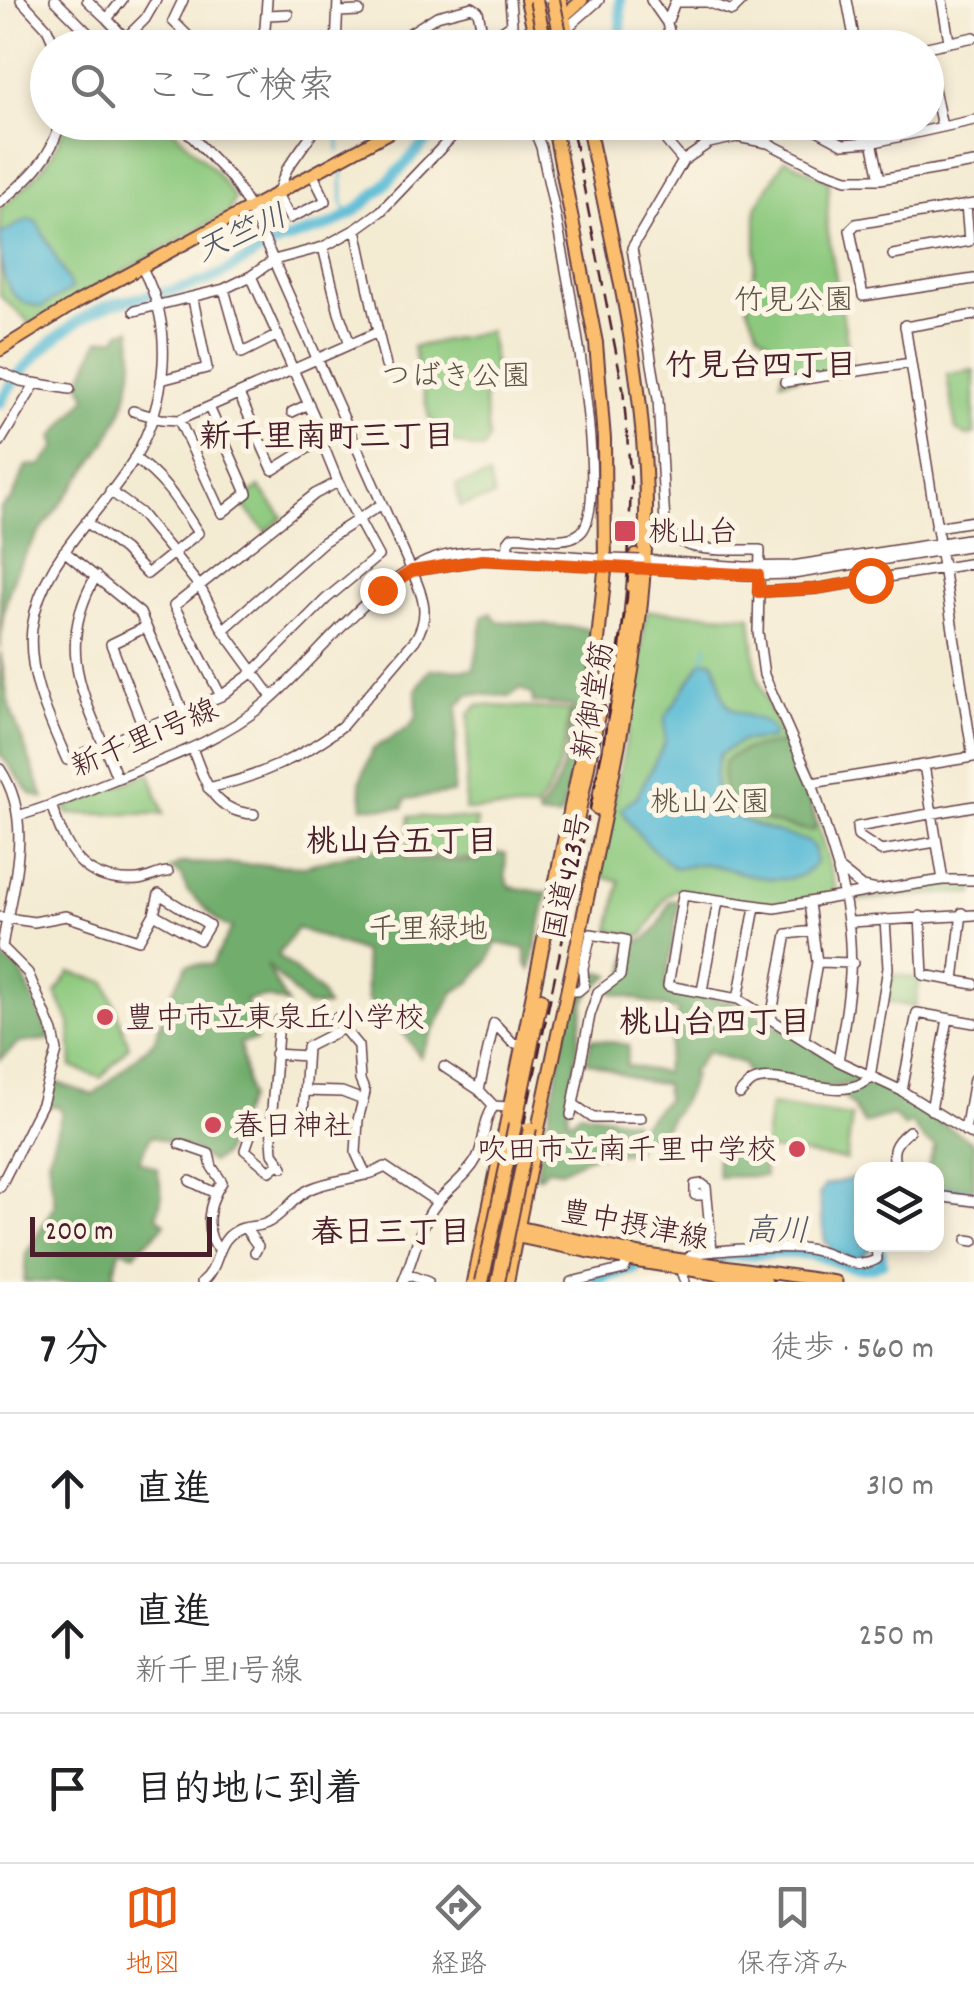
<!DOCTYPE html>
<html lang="ja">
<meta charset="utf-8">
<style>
:root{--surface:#fff;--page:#f2f2f2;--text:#202124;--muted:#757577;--line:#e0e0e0;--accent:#ea580c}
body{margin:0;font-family:Dekko,"Klee One",sans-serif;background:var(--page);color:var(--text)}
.controls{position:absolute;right:30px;bottom:30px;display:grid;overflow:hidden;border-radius:20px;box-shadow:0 5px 15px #0003}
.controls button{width:90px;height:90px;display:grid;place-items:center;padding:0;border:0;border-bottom:2px solid var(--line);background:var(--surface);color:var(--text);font:50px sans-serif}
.scale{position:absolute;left:30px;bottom:25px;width:182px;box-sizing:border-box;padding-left:10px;border:5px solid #4a1f2b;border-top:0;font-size:28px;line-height:35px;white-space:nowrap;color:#4a1f2b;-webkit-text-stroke:8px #fcf5e5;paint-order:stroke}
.stop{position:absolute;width:30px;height:30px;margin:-22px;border:8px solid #ea580c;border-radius:50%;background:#fff}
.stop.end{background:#ea580c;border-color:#fff;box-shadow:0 2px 10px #0008}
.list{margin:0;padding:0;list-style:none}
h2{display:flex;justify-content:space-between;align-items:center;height:130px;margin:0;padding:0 40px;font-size:42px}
h2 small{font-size:32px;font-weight:400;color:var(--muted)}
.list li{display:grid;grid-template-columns:65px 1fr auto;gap:30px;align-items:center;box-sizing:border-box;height:150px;padding:0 40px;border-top:2px solid var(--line)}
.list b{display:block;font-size:38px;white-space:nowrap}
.list p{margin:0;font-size:32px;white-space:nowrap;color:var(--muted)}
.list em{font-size:32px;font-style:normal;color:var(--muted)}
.icon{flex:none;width:55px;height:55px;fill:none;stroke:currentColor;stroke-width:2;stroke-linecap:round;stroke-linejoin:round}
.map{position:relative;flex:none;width:974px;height:1282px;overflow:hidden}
.search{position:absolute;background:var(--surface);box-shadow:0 5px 15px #0003;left:30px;right:30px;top:30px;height:110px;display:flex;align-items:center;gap:25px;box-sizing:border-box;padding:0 35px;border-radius:55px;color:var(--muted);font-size:38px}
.sheet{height:580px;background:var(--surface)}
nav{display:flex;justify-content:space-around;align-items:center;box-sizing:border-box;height:140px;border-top:2px solid var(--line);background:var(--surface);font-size:28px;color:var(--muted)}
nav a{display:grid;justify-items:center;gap:5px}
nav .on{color:var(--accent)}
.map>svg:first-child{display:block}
</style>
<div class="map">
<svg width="974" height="1282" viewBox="0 0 974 1282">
<rect width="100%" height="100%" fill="#fcf5e5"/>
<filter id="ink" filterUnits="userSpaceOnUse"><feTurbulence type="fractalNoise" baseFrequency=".01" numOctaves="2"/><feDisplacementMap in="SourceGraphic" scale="20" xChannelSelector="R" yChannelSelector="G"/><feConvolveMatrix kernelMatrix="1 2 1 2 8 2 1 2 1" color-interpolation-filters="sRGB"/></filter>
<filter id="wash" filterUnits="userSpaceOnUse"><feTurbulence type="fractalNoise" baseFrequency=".0048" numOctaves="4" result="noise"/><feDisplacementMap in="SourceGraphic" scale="40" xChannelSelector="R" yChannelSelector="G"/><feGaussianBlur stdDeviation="2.25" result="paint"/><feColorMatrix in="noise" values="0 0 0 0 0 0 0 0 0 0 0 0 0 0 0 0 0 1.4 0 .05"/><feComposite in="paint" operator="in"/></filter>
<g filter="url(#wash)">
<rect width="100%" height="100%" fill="#f4ebd3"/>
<path fill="#8cc97e" stroke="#6b7454" stroke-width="2.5" d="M65 123H167L214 170 235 198 229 212 27 326 28 321 0 296V209C29 184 55 162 65 123Z
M785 159 829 181 827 227 852 369 781 381 786 361 783 354 758 331 747 305 756 260V207Z
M489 331 496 374 484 401 489 439 483 450C457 446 444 440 429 417L413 347Z
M974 370V435L967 436 956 430 947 375Z
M489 476 494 497 460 506 456 485Z
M259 487 283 517 266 532 240 502Z
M647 611 751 616 757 674 770 710 806 784 836 889 835 896 773 905 674 890 665 898 644 934 639 936 610 930 620 881 598 876 631 717Z
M478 705 570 710C566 741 558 787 535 809L465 810 469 714Z
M150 773 164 814H68L66 807Z
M409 816 477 820 475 859 407 855Z
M943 884 974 885V894L950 893 855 901V898Z
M70 972 106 982 129 1046 101 1078 72 1067 70 1023 56 993Z
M891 974 920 979 915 1007 886 1002Z
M770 1105 852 1117 846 1160 764 1149Z"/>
<path fill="#71ad6d" stroke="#5e664c" stroke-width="2.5" d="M131 329C147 424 70 480 26 553 8 582 1 615 0 649V508L12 499 26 466 41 465 56 447 53 437 87 397 80 382 99 340 116 338 120 332Z
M491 613 497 621 592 629 594 634 585 708 563 813 558 818 539 816 538 812C566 784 568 743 573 706L533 703 532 694 520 689 510 696 469 694 458 705 453 793 406 799 403 808 363 807 360 782 373 749 410 726 417 716 416 690 429 670 474 669 483 617Z
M0 652 9 705 44 798 31 794 0 754Z
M783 743 804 783 816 824 812 831C785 826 731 819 724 786 722 779 724 769 724 762 742 747 761 746 783 743Z
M368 849 406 851V859L478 862 479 852 506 854 505 876 510 887 547 893 531 970 526 963V949L496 943 490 958 471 982 454 992 420 1057 398 1025 368 1001 363 952 297 928 278 955 320 992 327 1006H307L266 964 287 1004 265 997 246 1000 256 1040 240 1043 249 1097 222 1156 212 1162 199 1156 197 1151 151 1136 139 1161 157 1168 162 1195 157 1216 165 1223C154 1240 144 1240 135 1254L121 1249 114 1269 116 1282H24L26 1254 55 1205 48 1159 62 1113 58 1106H47L54 1082 94 1095 155 1040 168 999 187 965 212 964 232 928C215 925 203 902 187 891L182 875 170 869 181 863 305 866Z
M670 901H679L665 988 740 1004 863 1076 862 1082 825 1087 750 1079 743 1063 707 1052 691 1073 694 1076 686 1095 655 1142 652 1137C637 1137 640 1140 634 1152L592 1155 561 1171 547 1169 540 1176H536L572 1001 585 990 590 977 601 972 611 975 592 989 584 1003 567 1119 573 1120 580 1112 633 1121 637 1129 666 1099 665 1084C639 1084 612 1069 586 1061L592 1039 629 1045 626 1065 664 1073 678 1011 607 991 624 978 631 941C655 944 661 919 670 901Z
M0 958 20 970 51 1039 19 1043 0 1060Z
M878 1084 974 1143V1188L937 1186 936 1170 927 1169 935 1146 925 1141 911 1123 904 1127 893 1115 864 1124 853 1106 835 1089Z
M725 1151 762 1157 765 1176 718 1177 716 1159Z"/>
<path fill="#58bbd6" stroke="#516d80" stroke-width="2.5" d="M29 219 37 222 72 289 42 307C1 303 0 265 0 234Z
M702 661H713C723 675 717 696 731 708 745 719 763 715 773 732L771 739 742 741 720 754C698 821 760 825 808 842L814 847 816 863C789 897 739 868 704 864 692 863 684 870 673 867 654 851 632 832 622 808L637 796 665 743V718Z
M851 1179H861L862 1244 873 1247 857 1260 830 1251 829 1244 825 1243 819 1195 825 1185Z"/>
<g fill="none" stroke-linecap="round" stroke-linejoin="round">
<path stroke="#58bbd6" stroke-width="2.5" d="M334 122 339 132V152
M342 169 343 204 348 215
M703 661 707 646"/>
<path stroke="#58bbd6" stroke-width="11" d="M618 48 621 26 620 0
M0 403C20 365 77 312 120 302 149 295 181 291 208 280 232 271 251 254 275 244 296 234 318 232 339 221 382 196 410 156 445 122
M936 1191 974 1196
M711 1257C739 1256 788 1250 814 1255 837 1260 858 1276 882 1263L880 1244
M596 1279 635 1269"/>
</g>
</g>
<g filter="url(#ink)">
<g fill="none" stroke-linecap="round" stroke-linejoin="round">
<defs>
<path id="minor" d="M21 0 47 28 56 48
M55 0 103 48
M87 0 107 19
M122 0 107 19 125 38
M183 0 173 21 200 48
M651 0 667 23 673 48
M847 0 856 48
M942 0 949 41
M338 12 359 11
M267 15 288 14
M667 23 675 2H707L732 11 743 0
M567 28 599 0
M261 40 283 46
M302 43 326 48
M116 48 145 19 156 0
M223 48 260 44
M258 48 265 28 267 0
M336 48 338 0
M386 48 437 16 472 7 478 11 484 42
M476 48 512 24 510 0
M922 48 974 37
M926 50 942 127
M178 122 232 179 250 208 412 571C423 596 431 615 415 640L342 726C304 757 255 778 208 788
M664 122 667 142 683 161
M802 122 843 144 871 142
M868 122 880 179
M875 142 974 120
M974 163 880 179H847L821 170 768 143 737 137 709 143 683 161 632 248 658 399 665 524C678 557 731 549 760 550L758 632 764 675 812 783 838 868 862 887 877 890 943 880H974
M313 175 326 201 290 218 277 194 287 169 320 122
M0 203C27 180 52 159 60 122
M974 204 856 224 850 230 863 296 974 279
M323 247 339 313 350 344
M893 255 969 241 966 205
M142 268C159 300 165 328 163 364 161 397 151 430 134 459 100 516 41 558 32 628 27 675 49 718 67 760L221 696 252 673 326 599 378 556 338 482 321 440 322 434 251 276
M224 289 242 353 278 335
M134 311 224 289 251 276 274 260 323 247 356 229 381 211 466 122
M905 327 974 315
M378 332 386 366
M0 372 21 381 70 389
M161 380 207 368 193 299
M785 382 911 363
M239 394 273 470 321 440
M133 411 161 419 179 420 378 332 356 229
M292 412 309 404
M179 420 222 513 247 493 209 407
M0 442 35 384
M110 491 140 513 169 548 200 587 223 630 272 697
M86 522 124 550 147 574 198 533C179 503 164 478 134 458
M936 527 974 521
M64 551 140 613 184 713
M507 560 508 542 512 537C531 535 564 546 580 533 618 504 553 200 541 147L537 137 520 122
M643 560 745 567 792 566 974 538
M640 568 745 575 793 574 974 545
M412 571 482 560 608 566
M96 576C51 654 89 703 117 778
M758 592 815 589 974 563
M223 630 323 542 382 504
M221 696 174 606 315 494 338 482
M144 729 111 644 146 627
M192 748C205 782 213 812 254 814
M924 765 943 880
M0 769C36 823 11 887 2 947L28 973 53 1032 57 1051 42 1104 0 1187
M812 783 973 757 905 325
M51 805C67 850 81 884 138 880 149 879 158 872 168 872
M20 815C52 807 82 792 113 780 168 758 222 740 268 701 320 656 359 596 421 564 469 539 557 557 610 559
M936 842 881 851 858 836 857 827 974 806
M871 891 775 908 683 895 668 986 738 999 838 1061 902 1091 974 1136
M920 916 923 975 974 984
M0 917 34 922 66 916 139 940 154 914 159 894 209 925 200 940 154 914
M850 922 974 915
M817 962 853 963
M954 980 962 913
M567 991H578L584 986 583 968 591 934 625 940 620 976 598 992 590 1015 571 1115
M702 991 718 901
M738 999 755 907
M335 1018 358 1046 360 1080 365 1092 358 1120 356 1153 366 1175
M771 1018 787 934 813 931
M279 1020 271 1123 273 1153 283 1167
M494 1023 512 1042 522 1045
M804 1039 817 962 809 903
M275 1054 306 1056
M838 1061C851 985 858 947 838 871
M444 1067 479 1090 494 1106 507 1107
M479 1090 494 1023
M304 1091 342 1092 363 1100
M902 1091 917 1013 974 1023
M740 1094C741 1092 749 1084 752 1082 778 1067 843 1107 870 1077L888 968 885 919
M573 1104 593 1118H641
M931 1110 948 1019
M303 1114 307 1047 344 1028
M271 1123C251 1122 251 1134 245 1150L270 1171 280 1163
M965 1131 974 1079
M180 1144 209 1154 212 1167 222 1182C209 1201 202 1232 219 1250
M896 1170C891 1150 893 1144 909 1131
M190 1181 215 1193
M705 1195H695V1185L702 1184 706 1187 712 1251
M936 1196 974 1201
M245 1228 258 1246 255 1252
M967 1240 974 1241
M407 1274 428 1282
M202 1282C220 1269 215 1242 236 1231 245 1225 257 1228 267 1223 283 1216 293 1197 310 1189 334 1178 362 1180 385 1167L437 1202
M403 1282C414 1257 419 1226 436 1204 448 1188 468 1176 477 1158 486 1141 482 1121 494 1106
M571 1282 624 1269 628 1260
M685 1282 682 1274 690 1256 695 1253C727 1250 777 1245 808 1249 830 1251 855 1273 877 1259L876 1244"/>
<path id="major" d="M520 48 536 41 582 0
M0 350 79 301 408 122
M509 1225 641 1254 836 1282
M486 1230 628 1260 766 1282"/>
<path id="highway" d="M527 0 538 48
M560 0 571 48
M597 808 626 663 636 556
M572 847 599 710
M515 1125 541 999
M474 1282 591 709 605 571 604 439 596 343 553 122
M507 1282C535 1136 568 991 598 846 621 734 646 625 646 510 646 379 614 250 587 122"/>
</defs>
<use href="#minor" stroke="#643e44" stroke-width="12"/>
<use href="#major" stroke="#643e44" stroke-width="15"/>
<use href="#highway" stroke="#643e44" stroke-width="16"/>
<use href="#minor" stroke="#fff" stroke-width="9"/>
<use href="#major" stroke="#fbbe6e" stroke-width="11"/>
<use href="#highway" stroke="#fbbe6e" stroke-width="12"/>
<path stroke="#4a1f2b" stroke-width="2.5" stroke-dasharray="15 8" stroke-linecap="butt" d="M543 0 553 48
M491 1282 602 751 627 598 631 482 623 388 571 122"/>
<defs>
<path id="minor-bridge" d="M610 559 640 560
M610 566 640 568"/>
<path id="highway-bridge" d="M536 0 546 48
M553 0 563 48
M482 1282 515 1125
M498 1282 530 1128"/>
</defs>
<use href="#minor-bridge" stroke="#643e44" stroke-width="12" stroke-linecap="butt"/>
<use href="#highway-bridge" stroke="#643e44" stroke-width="16" stroke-linecap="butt"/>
<use href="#minor-bridge" stroke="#fff" stroke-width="9"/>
<use href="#highway-bridge" stroke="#fbbe6e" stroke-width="12"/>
</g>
</g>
<g fill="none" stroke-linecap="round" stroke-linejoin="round" filter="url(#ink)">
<path stroke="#ea580c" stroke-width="12" d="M382 590 412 571 482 560 758 575V592L815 589 870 580"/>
</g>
<g fill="#d1495b" stroke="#fcf5e5" stroke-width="4">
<rect x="613" y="519" width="24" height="24" rx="5"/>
<circle cx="105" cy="1017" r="10"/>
<circle cx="213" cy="1125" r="10"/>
<circle cx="797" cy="1149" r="10"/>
</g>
<g text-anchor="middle" stroke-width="10" stroke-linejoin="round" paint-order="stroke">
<g font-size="30" fill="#5e5244" stroke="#fcf5e5">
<text x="794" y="309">竹見公園</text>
<text x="456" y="385">つばき公園</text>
<text x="710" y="811">桃山公園</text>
<text x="428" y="938">千里緑地</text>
</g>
<g font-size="30" fill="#4a1f2b" stroke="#fcf5e5" text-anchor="start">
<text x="648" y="541">桃山台</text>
<text x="125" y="1027">豊中市立東泉丘小学校</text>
<text x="233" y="1135">春日神社</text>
<text x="777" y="1159" text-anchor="end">吹田市立南千里中学校</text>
</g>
<g font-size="30" fill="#4a1f2b" stroke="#fcf5e5">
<text transform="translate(592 700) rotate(-80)" y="10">新御堂筋</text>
<text transform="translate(144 737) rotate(-23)" y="10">新千里1号線</text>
<text transform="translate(566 876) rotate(-78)" y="10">国道423号</text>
<text transform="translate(635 1224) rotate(11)" y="10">豊中摂津線</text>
</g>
<g font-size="32" font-style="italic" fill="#4f5667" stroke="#fcf5e5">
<text transform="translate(241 232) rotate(-24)" y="11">天竺川</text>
<text transform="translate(777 1229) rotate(1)" y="11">高川</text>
</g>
<g font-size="32" font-weight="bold" fill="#4a1f2b" stroke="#fcf5e5">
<text x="761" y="375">竹見台四丁目</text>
<text x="327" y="446">新千里南町三丁目</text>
<text x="402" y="851">桃山台五丁目</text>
<text x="715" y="1032">桃山台四丁目</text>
<text x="391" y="1242">春日三丁目</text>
</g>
</g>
</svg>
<div class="controls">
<button><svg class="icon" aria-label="layers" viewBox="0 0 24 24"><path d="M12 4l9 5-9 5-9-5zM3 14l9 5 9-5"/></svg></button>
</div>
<div class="scale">200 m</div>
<div class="stop" style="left:870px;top:580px"></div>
<div class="stop end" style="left:382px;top:590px"></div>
<div class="search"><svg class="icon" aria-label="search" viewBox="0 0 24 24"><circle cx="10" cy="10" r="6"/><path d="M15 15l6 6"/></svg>ここで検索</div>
</div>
<section class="sheet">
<h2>7 分<small>徒歩 · 560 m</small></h2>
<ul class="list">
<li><svg class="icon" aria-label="ahead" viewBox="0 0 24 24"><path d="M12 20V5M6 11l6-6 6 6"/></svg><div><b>直進</b></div><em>310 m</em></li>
<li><svg class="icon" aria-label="ahead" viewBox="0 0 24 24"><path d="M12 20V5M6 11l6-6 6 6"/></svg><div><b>直進</b><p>新千里1号線</p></div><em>250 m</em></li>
<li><svg class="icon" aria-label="arrive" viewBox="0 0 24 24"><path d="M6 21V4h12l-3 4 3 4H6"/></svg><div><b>目的地に到着</b></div></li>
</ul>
</section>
<nav>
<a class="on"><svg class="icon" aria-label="map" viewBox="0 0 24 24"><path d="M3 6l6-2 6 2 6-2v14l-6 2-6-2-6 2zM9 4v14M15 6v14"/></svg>地図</a>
<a><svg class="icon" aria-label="directions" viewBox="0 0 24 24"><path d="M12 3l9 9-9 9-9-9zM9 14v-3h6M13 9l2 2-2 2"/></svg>経路</a>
<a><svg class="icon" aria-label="saved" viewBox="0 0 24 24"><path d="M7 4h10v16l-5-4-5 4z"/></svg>保存済み</a>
</nav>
